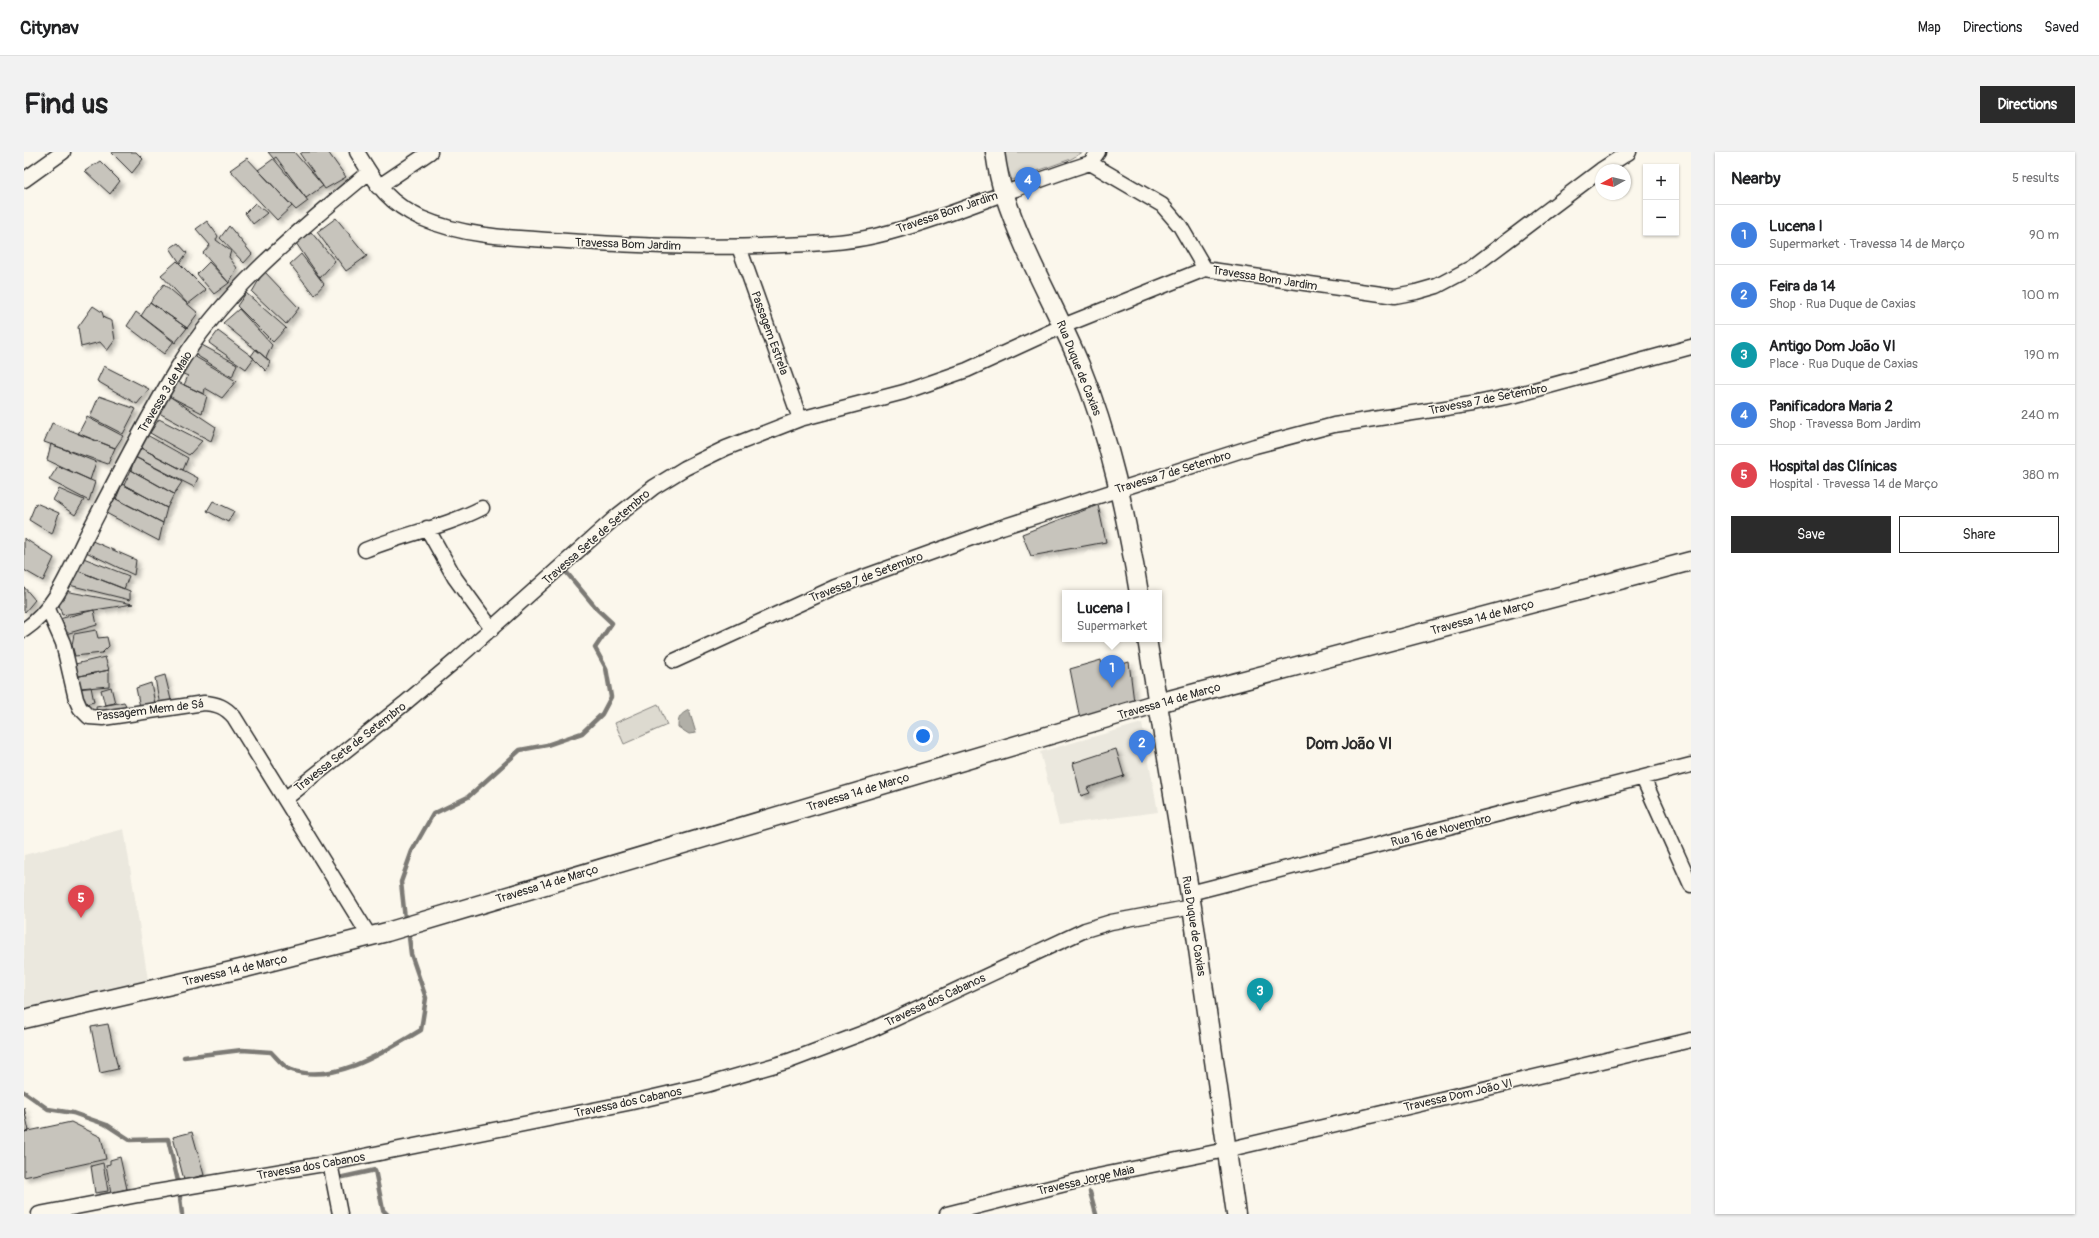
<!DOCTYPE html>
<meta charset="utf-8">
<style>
:root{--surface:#fff;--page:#f2f2f2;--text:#202124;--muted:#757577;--line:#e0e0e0;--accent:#2b2b2b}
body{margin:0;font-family:Pangolin,sans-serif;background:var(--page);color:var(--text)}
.controls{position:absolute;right:12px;top:12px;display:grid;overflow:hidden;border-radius:0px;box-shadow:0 1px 3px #0004}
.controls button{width:36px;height:36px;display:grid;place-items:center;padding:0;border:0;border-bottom:1px solid var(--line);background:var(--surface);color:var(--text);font:20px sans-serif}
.compass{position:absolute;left:1571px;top:12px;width:36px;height:36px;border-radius:50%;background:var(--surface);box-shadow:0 1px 3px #0004;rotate:262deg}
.you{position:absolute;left:899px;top:584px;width:14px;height:14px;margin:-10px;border:3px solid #fff;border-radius:50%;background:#1a73e8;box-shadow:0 0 0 6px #1a73e833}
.badge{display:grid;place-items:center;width:26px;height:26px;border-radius:50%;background:var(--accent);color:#fff;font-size:13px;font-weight:700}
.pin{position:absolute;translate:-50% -33px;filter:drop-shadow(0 1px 2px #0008)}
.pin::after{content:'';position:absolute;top:21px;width:14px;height:12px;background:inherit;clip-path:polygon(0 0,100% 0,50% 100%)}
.popup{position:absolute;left:1038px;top:438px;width:100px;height:52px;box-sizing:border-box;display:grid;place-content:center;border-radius:0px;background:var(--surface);filter:drop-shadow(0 1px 3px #0005);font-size:13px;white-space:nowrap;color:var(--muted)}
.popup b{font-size:15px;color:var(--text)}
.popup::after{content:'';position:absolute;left:50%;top:100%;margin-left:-8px;border:8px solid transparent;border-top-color:var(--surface)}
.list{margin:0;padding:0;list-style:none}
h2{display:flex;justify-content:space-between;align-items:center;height:52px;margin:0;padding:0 16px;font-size:17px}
h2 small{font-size:13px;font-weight:400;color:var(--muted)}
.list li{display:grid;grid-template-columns:26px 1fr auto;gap:12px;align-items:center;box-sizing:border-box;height:60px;padding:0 16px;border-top:1px solid var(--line)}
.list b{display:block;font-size:15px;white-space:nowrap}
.list p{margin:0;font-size:13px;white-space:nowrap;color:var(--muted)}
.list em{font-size:13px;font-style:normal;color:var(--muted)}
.actions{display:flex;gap:8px;padding:12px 16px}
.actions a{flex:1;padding:9px 0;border:1px solid var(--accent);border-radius:0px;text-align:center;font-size:14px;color:var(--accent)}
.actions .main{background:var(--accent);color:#fff}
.map{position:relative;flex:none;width:1667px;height:1062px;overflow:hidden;border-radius:0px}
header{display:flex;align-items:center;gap:24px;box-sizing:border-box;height:56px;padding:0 20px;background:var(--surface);border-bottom:1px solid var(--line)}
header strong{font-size:19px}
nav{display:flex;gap:22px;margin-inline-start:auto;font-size:14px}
.intro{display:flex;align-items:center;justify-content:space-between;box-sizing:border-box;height:96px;padding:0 24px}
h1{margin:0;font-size:28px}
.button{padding:10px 18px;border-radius:0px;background:var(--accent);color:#fff;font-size:14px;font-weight:700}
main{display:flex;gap:24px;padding:0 24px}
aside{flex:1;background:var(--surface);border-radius:0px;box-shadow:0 1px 3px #0004}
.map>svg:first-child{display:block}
</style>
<header>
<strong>Citynav</strong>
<nav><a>Map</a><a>Directions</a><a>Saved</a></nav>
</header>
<div class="intro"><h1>Find us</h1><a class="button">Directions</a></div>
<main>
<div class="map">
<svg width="1667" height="1062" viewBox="0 0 1667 1062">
<defs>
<filter id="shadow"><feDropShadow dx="3.5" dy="3.5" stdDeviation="2" flood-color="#0004"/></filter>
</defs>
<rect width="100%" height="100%" fill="#fbf7ec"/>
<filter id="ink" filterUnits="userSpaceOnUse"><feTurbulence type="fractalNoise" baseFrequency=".025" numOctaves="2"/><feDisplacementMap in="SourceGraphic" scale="8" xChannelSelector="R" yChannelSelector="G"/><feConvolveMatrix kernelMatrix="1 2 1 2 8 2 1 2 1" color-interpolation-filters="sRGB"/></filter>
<g filter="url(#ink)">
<path fill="#ebe8de" d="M1118 571 1134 660 1035 673 1016 600Z
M100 677 124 828 0 857V703Z"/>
<path fill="#dddad0" stroke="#84827e" d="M977 0H1059L1047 7 988 28Z
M634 552 643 573 600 592 591 571Z"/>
<path fill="#b1afa7" stroke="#7b7a75" d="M665 558 672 581 665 582 654 575C654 566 656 562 665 558Z"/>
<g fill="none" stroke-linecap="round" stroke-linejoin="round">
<path stroke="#7b7a75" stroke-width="4.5" d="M381 767 377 730 388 699 409 662 444 645 496 598 523 593 558 581 578 562 587 545 582 516 571 496 588 471 573 457 543 421
M160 905 218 898 247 900C252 905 259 914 265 917 308 934 361 900 397 878L402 846 387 802 385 785
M0 940 24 957 49 961 83 973 106 988 144 987 154 1029 158 1062
M310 1027 351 1018 359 1058 363 1062
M1066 1040 1072 1062"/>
</g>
<path fill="#c7c4bc" stroke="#2b2b2b" filter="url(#shadow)" d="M87 0H112L119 7 108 21Z
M244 0H270L299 34 282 46Z
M279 0H304L322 25 301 37 276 2Z
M252 5 284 49 272 58 234 18Z
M223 6 268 54 253 68 206 18Z
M76 9 96 29 86 42 61 19Z
M231 51 243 61 229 72 221 61Z
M312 66 343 104 322 119 293 80Z
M183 69 194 84 192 88 207 99 205 105 213 116 205 131 179 101 186 93 172 77Z
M205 74 228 102 220 111 196 86Z
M287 80 311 109 296 126 272 91Z
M154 91 163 101 156 111 146 96Z
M277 102 300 132 290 143 266 112Z
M153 109 182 138 164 152 137 123Z
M185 110 205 131 190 142 173 122Z
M240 119 275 156 262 172 228 140Z
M140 132 174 161 163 176 126 150Z
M222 141 262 176 249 190 213 154Z
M126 150 163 176 151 191 117 164Z
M69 154 78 160 80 166 88 169 91 188 83 199V198L76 190 57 195 54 175Z
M215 157 248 193 242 206 199 171Z
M112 160 150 189 140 202 103 174Z
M194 179 230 206 222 217 185 191Z
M176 192 213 212 208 225 172 203Z
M232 197 246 210 242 219 227 204Z
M170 204 212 229 198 246 181 236 180 242 160 233 164 224 157 221Z
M80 214 125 237 113 252 73 229Z
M152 229 183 244 178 261 145 244Z
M75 244 112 257 99 282 66 265Z
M145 244 192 275 187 289 135 261Z
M63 265 99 284 91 296 54 282Z
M135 267 178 289 165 303 126 281Z
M28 271 91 296 84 312 20 290Z
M123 283 164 306 159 318 115 295Z
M27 292 72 310 66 328 23 308Z
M115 295 174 326 170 335 111 305Z
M111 305 158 330 150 342 107 318Z
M34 314 71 330 65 349 25 328Z
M107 318 150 342 143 356 100 333Z
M98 332 143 356 139 371 92 347Z
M35 337 60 348 51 363 29 348Z
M91 346 139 371 135 389 82 361Z
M189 349 210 359 204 370 183 359Z
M12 351 35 361 28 382 5 368Z
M1074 353 1082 390 1007 404 998 382Z
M0 386 30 406 19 429 0 418Z
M66 388 112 408 110 423 62 400Z
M57 405 105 424 100 437 52 418Z
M52 418 106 439V448L45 433Z
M0 435 11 448 1 460 0 459Z
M41 439 109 452 38 463 34 449 41 446Z
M70 458 73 473 38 483 35 467Z
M72 478 74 486 83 485 85 494 78 501 51 504 48 493 50 482Z
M81 505 85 518 51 525 47 513Z
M1077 508 1079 518 1105 510 1110 550 1056 567 1046 517Z
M85 518V534L52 537 51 525Z
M141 523 148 552 136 554 131 526Z
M127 531 131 552 116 555 112 536Z
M67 535 70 550 58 553 56 536Z
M87 535 91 551 81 553 77 538Z
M100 550 104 557 73 565 72 555Z
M1092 597 1100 624 1063 636 1066 641 1057 644 1049 611Z
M84 872 94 917 76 921 67 875Z
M0 955 5 979 0 980Z
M47 970 77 985 82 1007 0 1025V980Z
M168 980 180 1023 160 1028 149 985Z
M96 1005 103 1037 87 1041 82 1013 86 1012V1008Z
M79 1011 84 1039 71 1041 67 1014Z"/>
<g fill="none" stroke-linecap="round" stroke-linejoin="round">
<defs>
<path id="minor" d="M333 0C353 32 361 49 397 66 443 86 493 86 543 89 614 94 686 97 758 93 789 92 820 91 851 84 923 67 995 33 1066 11L1138 53 1156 74 1181 117 1371 144 1392 140 1413 134 1447 116 1577 18
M1066 11 1074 0
M1577 18 1605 0
M0 28 39 0
M354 35 406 0
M715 95 776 267
M403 376 431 426 468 477
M341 398C380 382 421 375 458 356
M24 457 39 491 52 547 56 556 65 565 79 566 180 551C194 552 201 555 210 565L346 785
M0 478C33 456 46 416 64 381 92 327 120 271 152 218 200 138 274 79 345 20
M650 509 812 435 978 375 1231 294 1310 273 1448 252 1492 243 1667 195
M1619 626 1667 733
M261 647 380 552 431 509 593 364 630 335 661 316 702 296 776 267 880 240 943 218 1039 174 1181 117
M1166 741 1667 613
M306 1011 316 1062
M15 1062 114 1043 306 1011 604 951 682 933 765 909 847 878 1061 778 1087 770 1168 755
M923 1062 1069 1025 1202 998 1667 888"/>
<path id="tertiary" d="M971 0C973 14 975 28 980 41 999 101 1032 155 1056 213 1086 286 1102 363 1115 441
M1123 487 1168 755 1212 1062
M0 867 225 815 363 780 1134 551 1667 409"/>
</defs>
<use href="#minor" stroke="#2b2b2b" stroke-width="17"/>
<use href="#tertiary" stroke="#2b2b2b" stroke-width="21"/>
<use href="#minor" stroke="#fbf7ec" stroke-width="14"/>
<use href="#tertiary" stroke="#fbf7ec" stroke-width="18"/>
</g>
</g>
<g text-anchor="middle" stroke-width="3" stroke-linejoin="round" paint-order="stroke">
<g font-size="12" fill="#2b2b2b" stroke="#fbf7ec">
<text transform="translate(923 60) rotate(-19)" y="4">Travessa Bom Jardim</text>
<text transform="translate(604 92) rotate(2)" y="4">Travessa Bom Jardim</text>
<text transform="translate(1241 126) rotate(9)" y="4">Travessa Bom Jardim</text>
<text transform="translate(746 181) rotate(70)" y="4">Passagem Estrela</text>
<text transform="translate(1055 216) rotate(68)" y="4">Rua Duque de Caxias</text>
<text transform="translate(141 240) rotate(-59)" y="4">Travessa 3 de Maio</text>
<text transform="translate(1464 247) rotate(-11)" y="4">Travessa 7 de Setembro</text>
<text transform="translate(1149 320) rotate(-17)" y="4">Travessa 7 de Setembro</text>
<text transform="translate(572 385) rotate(-41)" y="4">Travessa Sete de Setembro</text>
<text transform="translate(842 425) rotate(-21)" y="4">Travessa 7 de Setembro</text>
<text transform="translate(1458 465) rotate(-15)" y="4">Travessa 14 de Março</text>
<text transform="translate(1145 549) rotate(-16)" y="4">Travessa 14 de Março</text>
<text transform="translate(126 558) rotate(-7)" y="4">Passagem Mem de Sá</text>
<text transform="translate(326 595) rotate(-38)" y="4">Travessa Sete de Setembro</text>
<text transform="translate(834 640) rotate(-17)" y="4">Travessa 14 de Março</text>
<text transform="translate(1417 678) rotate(-14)" y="4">Rua 16 de Novembro</text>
<text transform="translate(523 732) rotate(-17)" y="4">Travessa 14 de Março</text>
<text transform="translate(1170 774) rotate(81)" y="4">Rua Duque de Caxias</text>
<text transform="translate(211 818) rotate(-13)" y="4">Travessa 14 de Março</text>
<text transform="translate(911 848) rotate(-25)" y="4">Travessa dos Cabanos</text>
<text transform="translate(1434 943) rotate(-13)" y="4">Travessa Dom João VI</text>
<text transform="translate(604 950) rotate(-12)" y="4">Travessa dos Cabanos</text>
<text transform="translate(287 1014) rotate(-10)" y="4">Travessa dos Cabanos</text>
<text transform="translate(1062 1028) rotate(-13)" y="4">Travessa Jorge Maia</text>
</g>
<g font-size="16" font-weight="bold" fill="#2b2b2b" stroke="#fbf7ec">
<text x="1325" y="597">Dom João VI</text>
</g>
</g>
</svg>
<div class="controls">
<button>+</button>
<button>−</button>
</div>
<svg class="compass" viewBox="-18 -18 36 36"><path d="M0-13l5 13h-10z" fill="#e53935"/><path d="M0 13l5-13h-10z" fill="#757577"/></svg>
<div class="you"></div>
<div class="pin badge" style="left:1088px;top:536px;background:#3f7fe0">1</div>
<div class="popup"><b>Lucena I</b>Supermarket</div>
<div class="pin badge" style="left:1118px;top:611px;background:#3f7fe0">2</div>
<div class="pin badge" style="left:1236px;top:859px;background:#0f9aa8">3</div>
<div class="pin badge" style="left:1004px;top:48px;background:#3f7fe0">4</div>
<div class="pin badge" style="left:57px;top:766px;background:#e0444e">5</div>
</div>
<aside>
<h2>Nearby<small>5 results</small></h2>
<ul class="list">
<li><span class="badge" style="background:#3f7fe0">1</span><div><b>Lucena I</b><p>Supermarket · Travessa 14 de Março</p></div><em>90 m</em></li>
<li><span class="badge" style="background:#3f7fe0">2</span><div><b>Feira da 14</b><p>Shop · Rua Duque de Caxias</p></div><em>100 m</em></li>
<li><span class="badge" style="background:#0f9aa8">3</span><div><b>Antigo Dom João VI</b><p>Place · Rua Duque de Caxias</p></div><em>190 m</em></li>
<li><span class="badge" style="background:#3f7fe0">4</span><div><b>Panificadora Maria 2</b><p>Shop · Travessa Bom Jardim</p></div><em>240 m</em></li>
<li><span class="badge" style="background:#e0444e">5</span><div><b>Hospital das Clínicas</b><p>Hospital · Travessa 14 de Março</p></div><em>380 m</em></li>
</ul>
<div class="actions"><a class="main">Save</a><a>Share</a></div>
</aside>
</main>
